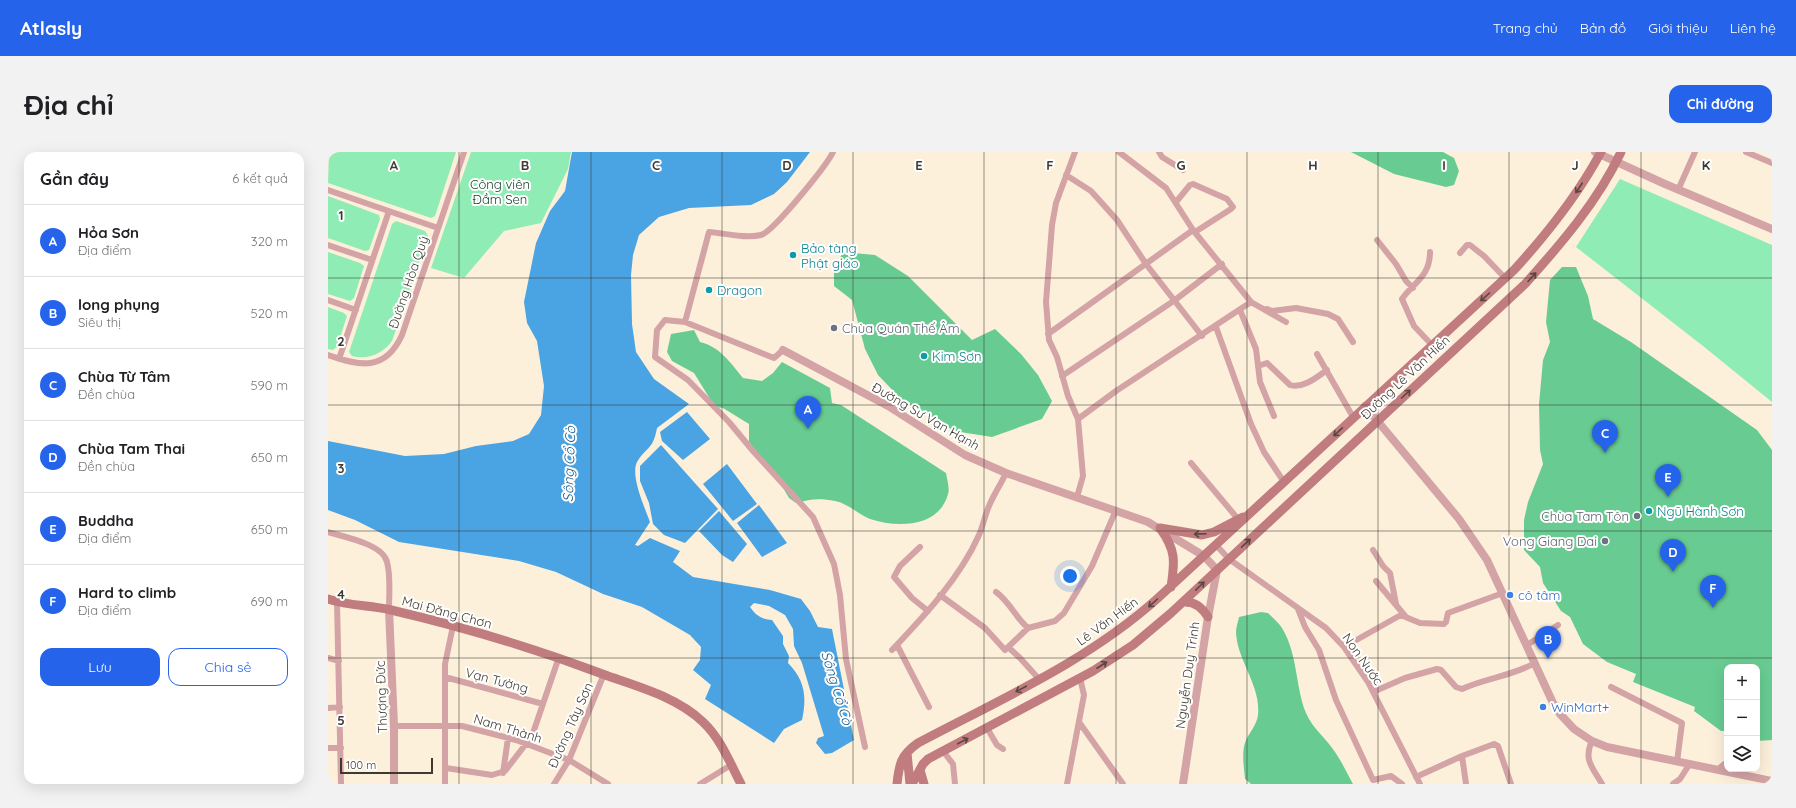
<!DOCTYPE html>
<html lang="vi">
<meta charset="utf-8">
<style>
:root{--surface:#fff;--page:#f2f2f2;--text:#202124;--muted:#757577;--line:#e0e0e0;--accent:#2563eb}
body{margin:0;font-family:Quicksand,sans-serif;background:var(--page);color:var(--text)}
.controls{position:absolute;right:12px;bottom:12px;display:grid;overflow:hidden;border-radius:8px;box-shadow:0 4px 16px #0002}
.controls button{width:36px;height:36px;display:grid;place-items:center;padding:0;border:0;border-bottom:1px solid var(--line);background:var(--surface);color:var(--text);font:20px sans-serif}
.scale{position:absolute;left:12px;bottom:10px;width:93px;box-sizing:border-box;padding-left:4px;border:2px solid #3f3a31;border-top:0;font-size:11px;line-height:14px;white-space:nowrap;color:#3f3a31;-webkit-text-stroke:3px #fff;paint-order:stroke}
.you{position:absolute;left:742px;top:424px;width:14px;height:14px;margin:-10px;border:3px solid #fff;border-radius:50%;background:#1a73e8;box-shadow:0 0 0 6px #1a73e833}
.badge{display:grid;place-items:center;width:26px;height:26px;border-radius:50%;background:var(--accent);color:#fff;font-size:13px;font-weight:700}
.pin{position:absolute;translate:-50% -33px;filter:drop-shadow(0 1px 2px #0008)}
.pin::after{content:'';position:absolute;top:21px;width:14px;height:12px;background:inherit;clip-path:polygon(0 0,100% 0,50% 100%)}
.list{margin:0;padding:0;list-style:none}
h2{display:flex;justify-content:space-between;align-items:center;height:52px;margin:0;padding:0 16px;font-size:17px}
h2 small{font-size:13px;font-weight:400;color:var(--muted)}
.list li{display:grid;grid-template-columns:26px 1fr auto;gap:12px;align-items:center;box-sizing:border-box;height:72px;padding:0 16px;border-top:1px solid var(--line)}
.list b{display:block;font-size:15px;white-space:nowrap}
.list p{margin:0;font-size:13px;white-space:nowrap;color:var(--muted)}
.list em{font-size:13px;font-style:normal;color:var(--muted)}
.actions{display:flex;gap:8px;padding:12px 16px}
.actions a{flex:1;padding:9px 0;border:1px solid var(--accent);border-radius:12px;text-align:center;font-size:14px;color:var(--accent)}
.actions .main{background:var(--accent);color:#fff}
.icon{flex:none;width:22px;height:22px;fill:none;stroke:currentColor;stroke-width:2;stroke-linecap:round;stroke-linejoin:round}
.map{position:relative;flex:none;width:1444px;height:632px;overflow:hidden;border-radius:12px}
header{display:flex;align-items:center;gap:24px;box-sizing:border-box;height:56px;padding:0 20px;background:var(--accent);color:#fff}
header strong{font-size:19px}
nav{display:flex;gap:22px;margin-inline-start:auto;font-size:14px}
.intro{display:flex;align-items:center;justify-content:space-between;box-sizing:border-box;height:96px;padding:0 24px}
h1{margin:0;font-size:28px}
.button{padding:10px 18px;border-radius:12px;background:var(--accent);color:#fff;font-size:14px;font-weight:700}
main{display:flex;gap:24px;padding:0 24px}
aside{flex:1;background:var(--surface);border-radius:12px;box-shadow:0 4px 16px #0002}
.map>svg:first-child{display:block}
</style>
<header>
<strong>Atlasly</strong>
<nav><a>Trang chủ</a><a>Bản đồ</a><a>Giới thiệu</a><a>Liên hệ</a></nav>
</header>
<div class="intro"><h1>Địa chỉ</h1><a class="button">Chỉ đường</a></div>
<main>
<aside>
<h2>Gần đây<small>6 kết quả</small></h2>
<ul class="list">
<li><span class="badge">A</span><div><b>Hỏa Sơn</b><p>Địa điểm</p></div><em>320 m</em></li>
<li><span class="badge">B</span><div><b>long phụng</b><p>Siêu thị</p></div><em>520 m</em></li>
<li><span class="badge">C</span><div><b>Chùa Từ Tâm</b><p>Đền chùa</p></div><em>590 m</em></li>
<li><span class="badge">D</span><div><b>Chùa Tam Thai</b><p>Đền chùa</p></div><em>650 m</em></li>
<li><span class="badge">E</span><div><b>Buddha</b><p>Địa điểm</p></div><em>650 m</em></li>
<li><span class="badge">F</span><div><b>Hard to climb</b><p>Địa điểm</p></div><em>690 m</em></li>
</ul>
<div class="actions"><a class="main">Lưu</a><a>Chia sẻ</a></div>
</aside>
<div class="map">
<svg width="1444" height="632" viewBox="0 0 1444 632">
<rect width="100%" height="100%" fill="#fdf0db"/>
<path fill="#8eecb4" d="M1 0H128L107 64 103 66 0 31Z
M143 0H243L240 17 213 71 176 79 136 126 103 116Z
M1292 27 1444 93V250L1375 194 1248 95Z
M0 44 51 63 52 67 41 98 37 99 0 86Z
M68 69 97 79 100 84 64 189C54 202 40 208 24 204L21 200 64 72Z
M0 100 32 111 36 114 26 146 22 149 0 142Z
M0 155 16 161 19 164 9 195 5 198 0 197Z"/>
<path fill="#68cc92" d="M1023 0H1115L1126 6 1131 19 1126 33 1118 35 1066 22Z
M515 100 547 103 580 124 644 188 667 177 693 202 710 223 724 249 714 267 664 285 626 279 573 247 550 223 537 197 524 148 506 134V118Z
M1234 115H1248L1260 144 1265 167 1303 190 1429 278 1444 298V588L1429 589V515H1399V579H1393L1366 559 1367 555 1305 530 1308 522 1279 510 1255 492 1242 465 1233 459 1215 431 1212 415 1196 398V368L1200 350 1215 312 1212 298 1211 252 1215 208 1222 190 1218 170 1222 128Z
M366 178 372 190C392 195 402 210 415 226L434 229 445 221 454 210 502 236 504 251 513 253 618 321C619 327 622 337 620 342 611 376 569 376 542 367 530 362 519 351 507 349 492 346 482 347 468 351L461 346 447 322 421 290V272L395 256 387 255 366 221 344 209 339 200 343 182Z
M933 460 940 461C945 466 951 471 954 476 970 502 967 534 978 561 985 577 998 586 1007 600 1014 610 1019 621 1025 632H923L917 627C916 615 913 599 918 588 922 580 929 572 930 563 933 533 909 509 908 480 908 475 910 470 911 465Z"/>
<path fill="#4aa3e2" d="M244 0H482L459 30 446 42 423 53 361 56 331 65 311 83 305 103 303 123 304 172 308 200 326 227 361 252 329 276C325 298 319 294 309 310 302 324 317 356 322 370L307 393 310 394 322 386 352 399 345 410 365 425 442 438 473 447 482 459 490 475 504 477 526 588 504 601 497 602 488 591 490 586 496 584 474 511 466 494 465 477 457 463 441 454 426 451 422 455C427 463 435 468 444 468L455 484V492L461 504 460 511C477 528 479 545 474 568L456 577 446 591 377 547 383 533 365 518 372 508 373 495 362 483 314 455 275 442 228 420 191 409 71 390 27 368 0 358V289L77 304 116 302 148 294 185 289 201 282 213 263 216 234 209 189 199 171 196 150 208 91 222 59 237 39Z
M359 260 382 287 355 308 334 289 332 280Z
M333 293 390 357 357 391 336 383 325 372 321 351 312 329V314Z
M399 312 429 352 405 369 375 332Z
M431 353 459 391 434 405 409 371Z
M391 359 419 392 405 410 394 403 371 379Z"/>
<g fill="none" stroke-linecap="round" stroke-linejoin="round">
<path stroke="#d3a3a5" stroke-width="6" d="M747 0 728 51 724 73 718 150 721 188 729 205 740 244 750 267 755 324 749 345
M791 0 838 36 865 78 923 150 958 170
M831 0 834 5 855 18
M1418 0 1444 11
M738 23 763 39 789 68 818 112 874 184
M0 38 110 76
M1350 38 1367 0
M848 50 862 33 865 32 899 47 905 55 903 57 867 80
M1049 88 1068 112 1078 129 1085 136
M0 93 44 108
M1102 100C1102 125 1085 131 1074 147L1086 174 1104 193
M1132 101 1139 93H1142L1156 104 1177 126
M0 148 28 158
M939 157 944 159 968 156 1000 162 1010 167 1025 190
M912 158 928 197 932 230 946 264
M357 170 381 80C396 81 417 87 433 83 445 80 499 13 505 0
M888 175 923 272 936 300 956 330
M720 182 865 78
M455 198 446 206 357 170 337 168 329 178 327 205 360 228 401 270 425 299 485 365 506 412 512 443 518 507 537 595
M989 202 1025 265
M0 203C32 214 57 220 74 183L136 0
M11 207 61 59
M930 214 939 211 962 233C975 237 989 225 999 218
M734 224 847 148 894 112
M750 267 788 239 923 150
M863 311 910 367
M0 380C16 385 55 392 59 410 63 425 61 442 61 457
M888 393 901 407 998 476 1016 495 1040 530 1092 632
M592 395 572 414 566 425 584 446 600 459
M1045 398 1055 414 1062 421 1068 452
M1048 429 1078 465
M668 440C682 450 687 465 700 476
M612 443 657 476 677 498 700 476 727 469 736 461 764 414 788 358
M9 450 13 632
M970 457 977 475 991 498 1008 548 1045 628 1063 624 1074 632
M569 493 601 555
M1199 493 1230 473
M680 495 692 506 711 527
M1016 495 1071 464H1075L1092 471 1116 472 1118 470 1120 461 1175 441
M564 498C596 464 632 426 651 383 655 374 657 363 661 354 666 342 673 332 678 321
M0 506 11 509
M117 525 215 552
M1283 535 1354 571 1349 610
M1045 540 1077 526 1109 517 1113 518 1128 535 1134 537C1158 526 1184 524 1207 511
M0 556 12 555
M751 570 795 632
M66 574H134L188 588 241 608 280 632
M659 576 669 593 675 597
M1264 589C1255 608 1265 616 1274 632
M0 596H13
M615 599 625 612 627 632
M1134 604 1138 632
M118 616 164 623 177 619 204 584 231 505
M1389 618 1399 610
M175 621 180 586
M1088 625 1134 604 1166 592 1170 594 1183 632
M117 632V512L125 474
M226 632 241 608 276 522
M372 632 403 613
M739 632 756 543 752 526
M1345 632 1352 627 1361 613"/>
<path stroke="#d3a3a5" stroke-width="8" d="M1267 0 1337 32 1444 77
M455 198 560 254 637 303 678 321 820 370 876 404 889 418 880 465 855 632
M1037 254 1131 367 1159 408 1225 551 1232 562 1246 577 1264 589 1279 595 1444 629
M61 457 66 574V632"/>
<path stroke="#c07c7f" stroke-width="9" d="M832 376 874 383 886 380 915 365
M832 376C848 398 847 409 843 435
M0 447C20 454 42 453 63 458 136 475 209 497 280 524 312 535 350 546 375 570 393 587 402 611 413 632
M855 450C866 449 874 455 880 465
M579 601 582 632
M592 618 596 632
M569 632C571 612 573 603 590 591 673 547 760 509 830 446L1186 118C1219 82 1250 43 1273 0
M584 632 595 612 600 607 765 519 805 493 843 461 1197 132C1233 92 1270 49 1293 0"/>
</g>
<defs><path id="oneway-shaft" d="M-6 0H5M1.5-3L5.5 0L1.5 3" fill="none" stroke-width="1.6" stroke-linecap="round" stroke-linejoin="round"/></defs>
<g stroke="#594741">
<use href="#oneway-shaft" transform="translate(1251 36) rotate(123)"/>
<use href="#oneway-shaft" transform="translate(1204 125) rotate(-48)"/>
<use href="#oneway-shaft" transform="translate(1157 145) rotate(138)"/>
<use href="#oneway-shaft" transform="translate(1078 242) rotate(-42)"/>
<use href="#oneway-shaft" transform="translate(1010 280) rotate(137)"/>
<use href="#oneway-shaft" transform="translate(872 382) rotate(178)"/>
<use href="#oneway-shaft" transform="translate(918 391) rotate(-43)"/>
<use href="#oneway-shaft" transform="translate(872 434) rotate(-44)"/>
<use href="#oneway-shaft" transform="translate(825 451) rotate(138)"/>
<use href="#oneway-shaft" transform="translate(774 513) rotate(-33)"/>
<use href="#oneway-shaft" transform="translate(693 537) rotate(152)"/>
<use href="#oneway-shaft" transform="translate(635 589) rotate(-28)"/>
</g>
<path fill="none" stroke="#3f3a31" stroke-width="1" stroke-opacity="0.55" d="M131 0V632M263 0V632M394 0V632M525 0V632M656 0V632M788 0V632M919 0V632M1050 0V632M1181 0V632M1313 0V632M0 126H1444M0 253H1444M0 379H1444M0 506H1444"/>
<g fill="#0f9aa8" stroke="#fff" stroke-width="1.5">
<circle cx="465" cy="103" r="4"/>
<circle cx="381" cy="138" r="4"/>
<circle cx="596" cy="204" r="4"/>
<circle cx="1321" cy="359" r="4"/>
</g>
<g fill="#6b7280" stroke="#fff" stroke-width="1.5">
<circle cx="506" cy="176" r="4"/>
<circle cx="1309" cy="364" r="4"/>
<circle cx="1277" cy="389" r="4"/>
</g>
<g fill="#3f7fe0" stroke="#fff" stroke-width="1.5">
<circle cx="1182" cy="443" r="4"/>
<circle cx="1215" cy="555" r="4"/>
</g>
<g text-anchor="middle" stroke-width="4" stroke-linejoin="round" paint-order="stroke">
<g font-size="13" fill="#18422b" stroke="#fff">
<text x="172" y="37">Công viên<tspan x="172" dy="15">Đầm Sen</tspan></text>
</g>
<g font-size="13" fill="#0d838f" stroke="#fff" text-anchor="start">
<text x="473" y="101">Bảo tàng<tspan x="473" dy="15">Phật giáo</tspan></text>
<text x="389" y="143">Dragon</text>
<text x="604" y="209">Kim Sơn</text>
<text x="1329" y="364">Ngũ Hành Sơn</text>
</g>
<g font-size="13" fill="#3f3a31" stroke="#fff">
<text transform="translate(80 130) rotate(-71)" y="5">Đường Hòa Quý</text>
<text transform="translate(1077 225) rotate(-43)" y="5">Đường Lê Văn Hiến</text>
<text transform="translate(598 264) rotate(30)" y="5">Đường Sư Vạn Hạnh</text>
<text transform="translate(119 460) rotate(15)" y="5">Mai Đăng Chơn</text>
<text transform="translate(779 469) rotate(-36)" y="5">Lê Văn Hiến</text>
<text transform="translate(1035 507) rotate(55)" y="5">Non Nước</text>
<text transform="translate(859 523) rotate(-82)" y="5">Nguyễn Duy Trinh</text>
<text transform="translate(169 528) rotate(15)" y="5">Vạn Tường</text>
<text transform="translate(53 545) rotate(-92)" y="5">Thượng Đức</text>
<text transform="translate(242 573) rotate(-66)" y="5">Đường Tây Sơn</text>
<text transform="translate(180 576) rotate(17)" y="5">Nam Thành</text>
</g>
<g font-size="13" fill="#5b616d" stroke="#fff" text-anchor="end">
<text x="514" y="181" text-anchor="start">Chùa Quán Thế Âm</text>
<text x="1301" y="369">Chùa Tam Tôn</text>
<text x="1269" y="394">Vong Giang Dai</text>
</g>
<g font-size="13" fill="#366cbe" stroke="#fff" text-anchor="start">
<text x="1190" y="448">cô tâm</text>
<text x="1223" y="560">WinMart+</text>
</g>
<g font-size="14" font-style="italic" fill="#1d5c87" stroke="#fff">
<text transform="translate(241 312) rotate(-88)" y="5">Sông Cổ Cò</text>
<text transform="translate(509 536) rotate(73)" y="5">Sông Cổ Cò</text>
</g>
</g>
<g font-size="13" text-anchor="middle" font-weight="bold" fill="#3f3a31" stroke="#fff" stroke-width="4" stroke-linejoin="round" paint-order="stroke">
<text x="66" y="18">A</text>
<text x="197" y="18">B</text>
<text x="328" y="18">C</text>
<text x="459" y="18">D</text>
<text x="591" y="18">E</text>
<text x="722" y="18">F</text>
<text x="853" y="18">G</text>
<text x="985" y="18">H</text>
<text x="1116" y="18">I</text>
<text x="1247" y="18">J</text>
<text x="1378" y="18">K</text>
<text x="13" y="68">1</text>
<text x="13" y="194">2</text>
<text x="13" y="321">3</text>
<text x="13" y="447">4</text>
<text x="13" y="573">5</text>
</g>
</svg>
<div class="controls">
<button>+</button>
<button>−</button>
<button><svg class="icon" aria-label="layers" viewBox="0 0 24 24"><path d="M12 4l9 5-9 5-9-5zM3 14l9 5 9-5"/></svg></button>
</div>
<div class="scale">100 m</div>
<div class="you"></div>
<div class="pin badge" style="left:480px;top:277px">A</div>
<div class="pin badge" style="left:1220px;top:507px">B</div>
<div class="pin badge" style="left:1277px;top:301px">C</div>
<div class="pin badge" style="left:1345px;top:420px">D</div>
<div class="pin badge" style="left:1340px;top:345px">E</div>
<div class="pin badge" style="left:1385px;top:456px">F</div>
</div>
</main>
